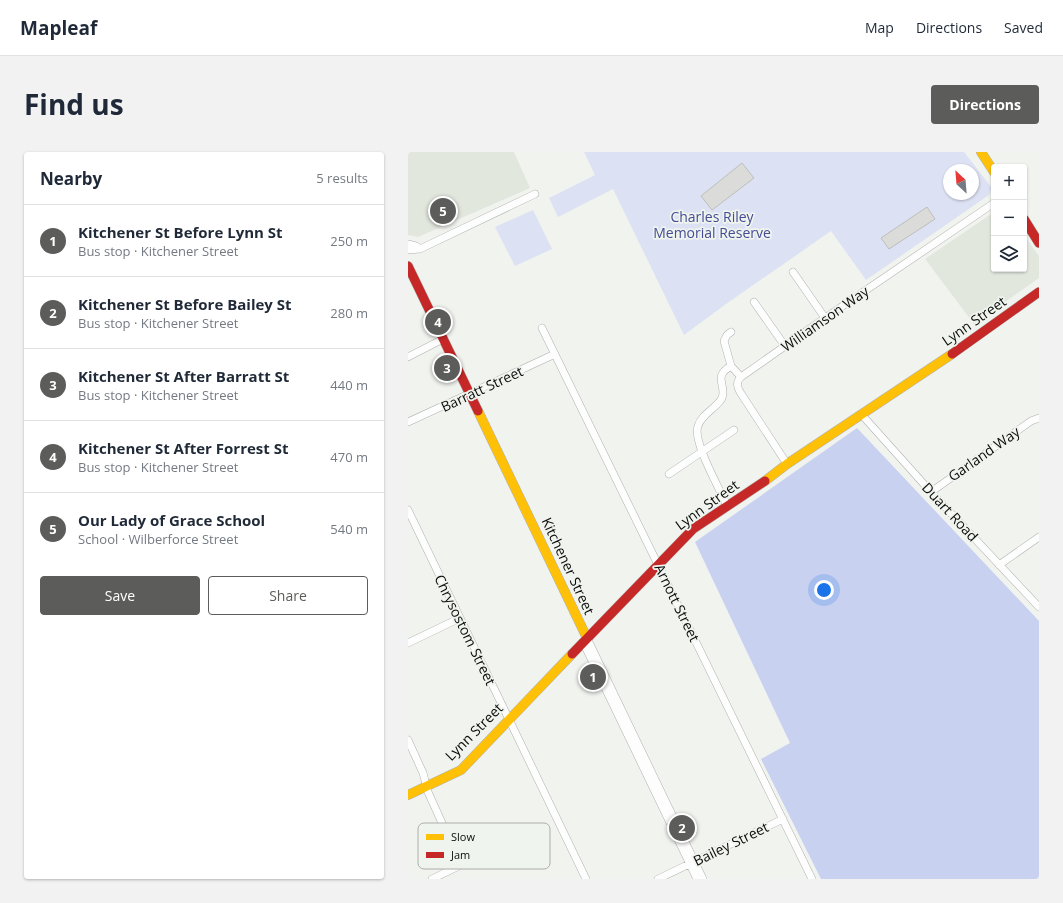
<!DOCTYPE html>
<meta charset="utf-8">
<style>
:root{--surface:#fff;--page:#f2f2f3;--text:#1f2937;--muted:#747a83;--line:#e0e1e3;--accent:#5c5d5a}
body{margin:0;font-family:"Open Sans",sans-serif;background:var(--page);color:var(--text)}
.controls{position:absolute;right:12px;top:12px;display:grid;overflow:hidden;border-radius:4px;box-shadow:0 1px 3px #0004}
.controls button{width:36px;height:36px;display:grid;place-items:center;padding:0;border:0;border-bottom:1px solid var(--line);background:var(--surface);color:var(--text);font:20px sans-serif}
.compass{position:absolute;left:535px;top:12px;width:36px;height:36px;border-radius:50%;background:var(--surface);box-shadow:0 1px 3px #0004;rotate:334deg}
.you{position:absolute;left:416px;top:438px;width:14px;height:14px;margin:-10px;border:3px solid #fff;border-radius:50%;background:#1a73e8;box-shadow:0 0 0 6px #1a73e833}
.badge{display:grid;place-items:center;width:26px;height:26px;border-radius:50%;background:var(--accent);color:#fff;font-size:13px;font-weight:700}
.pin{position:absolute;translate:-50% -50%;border:2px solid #fff;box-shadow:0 1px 4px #0006}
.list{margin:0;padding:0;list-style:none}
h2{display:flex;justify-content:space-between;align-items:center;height:52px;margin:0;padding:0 16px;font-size:17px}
h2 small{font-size:13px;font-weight:400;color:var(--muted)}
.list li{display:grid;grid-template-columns:26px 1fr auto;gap:12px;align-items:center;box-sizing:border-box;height:72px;padding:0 16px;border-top:1px solid var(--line)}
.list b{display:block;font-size:15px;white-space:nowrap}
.list p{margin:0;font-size:13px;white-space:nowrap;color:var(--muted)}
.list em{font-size:13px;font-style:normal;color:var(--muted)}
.actions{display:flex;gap:8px;padding:12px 16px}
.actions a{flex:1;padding:9px 0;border:1px solid var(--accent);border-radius:4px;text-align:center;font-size:14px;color:var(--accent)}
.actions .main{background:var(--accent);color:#fff}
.icon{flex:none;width:22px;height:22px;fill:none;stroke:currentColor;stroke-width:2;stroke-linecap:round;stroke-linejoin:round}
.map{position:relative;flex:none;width:631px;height:727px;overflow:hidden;border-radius:4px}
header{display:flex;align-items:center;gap:24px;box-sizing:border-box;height:56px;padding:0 20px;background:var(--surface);border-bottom:1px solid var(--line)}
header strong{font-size:19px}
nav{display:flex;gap:22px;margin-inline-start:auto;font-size:14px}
.intro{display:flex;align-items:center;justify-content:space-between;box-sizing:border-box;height:96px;padding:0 24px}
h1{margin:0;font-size:28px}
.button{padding:10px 18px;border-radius:4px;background:var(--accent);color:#fff;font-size:14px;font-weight:700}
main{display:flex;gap:24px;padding:0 24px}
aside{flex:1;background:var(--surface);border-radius:4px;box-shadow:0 1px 3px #0004}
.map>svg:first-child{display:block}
</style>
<header>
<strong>Mapleaf</strong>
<nav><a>Map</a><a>Directions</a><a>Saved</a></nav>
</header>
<div class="intro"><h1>Find us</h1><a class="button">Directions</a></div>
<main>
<aside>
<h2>Nearby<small>5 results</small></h2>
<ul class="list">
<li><span class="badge">1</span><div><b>Kitchener St Before Lynn St</b><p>Bus stop · Kitchener Street</p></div><em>250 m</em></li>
<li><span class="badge">2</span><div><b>Kitchener St Before Bailey St</b><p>Bus stop · Kitchener Street</p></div><em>280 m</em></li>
<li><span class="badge">3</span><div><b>Kitchener St After Barratt St</b><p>Bus stop · Kitchener Street</p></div><em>440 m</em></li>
<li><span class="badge">4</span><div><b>Kitchener St After Forrest St</b><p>Bus stop · Kitchener Street</p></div><em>470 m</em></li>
<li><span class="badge">5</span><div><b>Our Lady of Grace School</b><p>School · Wilberforce Street</p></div><em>540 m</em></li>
</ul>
<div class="actions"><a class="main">Save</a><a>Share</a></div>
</aside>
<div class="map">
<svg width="631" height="727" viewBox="0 0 631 727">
<rect width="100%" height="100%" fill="#f1f3ef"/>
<path fill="#e2e7de" d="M0 0H106L122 36 10 85 0 83Z
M586 60V117H616V83L631 104V126L566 172 517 107Z"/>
<path fill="#dce1f3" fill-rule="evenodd" d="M176 0H556L584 36 581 43 458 128 423 79 318 152 276 183 205 37 150 65 141 46 187 23ZM541 18H565V42H541Z
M125 58 144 97 107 114 87 75Z"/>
<path fill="#c9d1f1" d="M449 276 631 469V727H413L353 607 382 591 287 390Z"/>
<path fill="#dbdcda" stroke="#bdbebb" d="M334 11 346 26 304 58 293 44Z
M519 55 527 67 481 97 473 86Z"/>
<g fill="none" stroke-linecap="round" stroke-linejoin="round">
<defs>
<path id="street" d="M0 92 8 94 11 96
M0 98 12 97 127 42
M385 120 417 166
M346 150 377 194
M134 176 404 727
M323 180 319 183 316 189 323 214 333 225
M0 205 35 187
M454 263 523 340 631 455
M0 270 147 202
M379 312 332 240C329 234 328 230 333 225L417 166 586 51
M261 322 326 278
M523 340 623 269 631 266
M319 354C312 337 284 289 290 274 294 261 308 257 314 246 319 233 304 225 323 214
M0 358 178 727
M591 413 631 385
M179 486 295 727
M175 490 289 727
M0 491 52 466
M0 588 15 621 20 640 53 713 24 727
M250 727 375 667"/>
<path id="slow" d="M573 0 586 20
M70 259 179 486
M357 329 379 312 544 202
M0 643 53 618 164 502"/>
<path id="jam" d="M616 67 631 91
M0 114 70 259
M544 202 631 140
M164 502 285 377 357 329"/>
</defs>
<use href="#street" stroke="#b0b2af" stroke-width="8"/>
<use href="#slow" stroke="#b0b2af" stroke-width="10"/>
<use href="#jam" stroke="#b0b2af" stroke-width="10"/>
<use href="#street" stroke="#fdfdfd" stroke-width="7"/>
<use href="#slow" stroke="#ffc107" stroke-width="9"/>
<use href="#jam" stroke="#c62828" stroke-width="9"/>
</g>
<g text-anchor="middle" stroke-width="3.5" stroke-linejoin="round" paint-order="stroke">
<g font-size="14" fill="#434c96" stroke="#f0f4ee">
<text x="304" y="70">Charles Riley<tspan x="304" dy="16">Memorial Reserve</tspan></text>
</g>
<g font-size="14" fill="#0b0c0a" stroke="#f0f4ee">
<text transform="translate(417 167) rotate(-35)" y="5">Williamson Way</text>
<text transform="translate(566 169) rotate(-35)" y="5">Lynn Street</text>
<text transform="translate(74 237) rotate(-25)" y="5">Barratt Street</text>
<text transform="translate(576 302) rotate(-35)" y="5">Garland Way</text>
<text transform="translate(299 353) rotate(-36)" y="5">Lynn Street</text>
<text transform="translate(542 360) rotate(47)" y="5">Duart Road</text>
<text transform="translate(160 414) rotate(65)" y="5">Kitchener Street</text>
<text transform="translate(269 451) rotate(64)" y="5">Arnott Street</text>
<text transform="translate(57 478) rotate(64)" y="5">Chrysostom Street</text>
<text transform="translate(66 580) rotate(-45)" y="5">Lynn Street</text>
<text transform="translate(323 692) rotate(-26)" y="5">Bailey Street</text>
</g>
</g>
<rect x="10" y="671" width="132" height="46" rx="6" fill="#f0f4ee" stroke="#abaeaa" stroke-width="1"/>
<rect x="18" y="682" width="18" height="6" fill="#ffc107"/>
<rect x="18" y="700" width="18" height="6" fill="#c62828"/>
<g font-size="11" fill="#0b0c0a">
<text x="43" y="689">Slow</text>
<text x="43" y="707">Jam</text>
</g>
</svg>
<div class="controls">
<button>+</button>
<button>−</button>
<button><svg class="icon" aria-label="layers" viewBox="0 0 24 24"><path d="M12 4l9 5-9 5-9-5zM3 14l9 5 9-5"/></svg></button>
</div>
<svg class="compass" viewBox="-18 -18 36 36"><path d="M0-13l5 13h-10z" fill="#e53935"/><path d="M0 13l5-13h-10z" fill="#747a83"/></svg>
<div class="you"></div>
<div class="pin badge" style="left:185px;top:525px">1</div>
<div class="pin badge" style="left:274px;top:676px">2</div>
<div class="pin badge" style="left:39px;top:216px">3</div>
<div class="pin badge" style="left:30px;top:170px">4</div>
<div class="pin badge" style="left:35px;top:59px">5</div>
</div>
</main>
